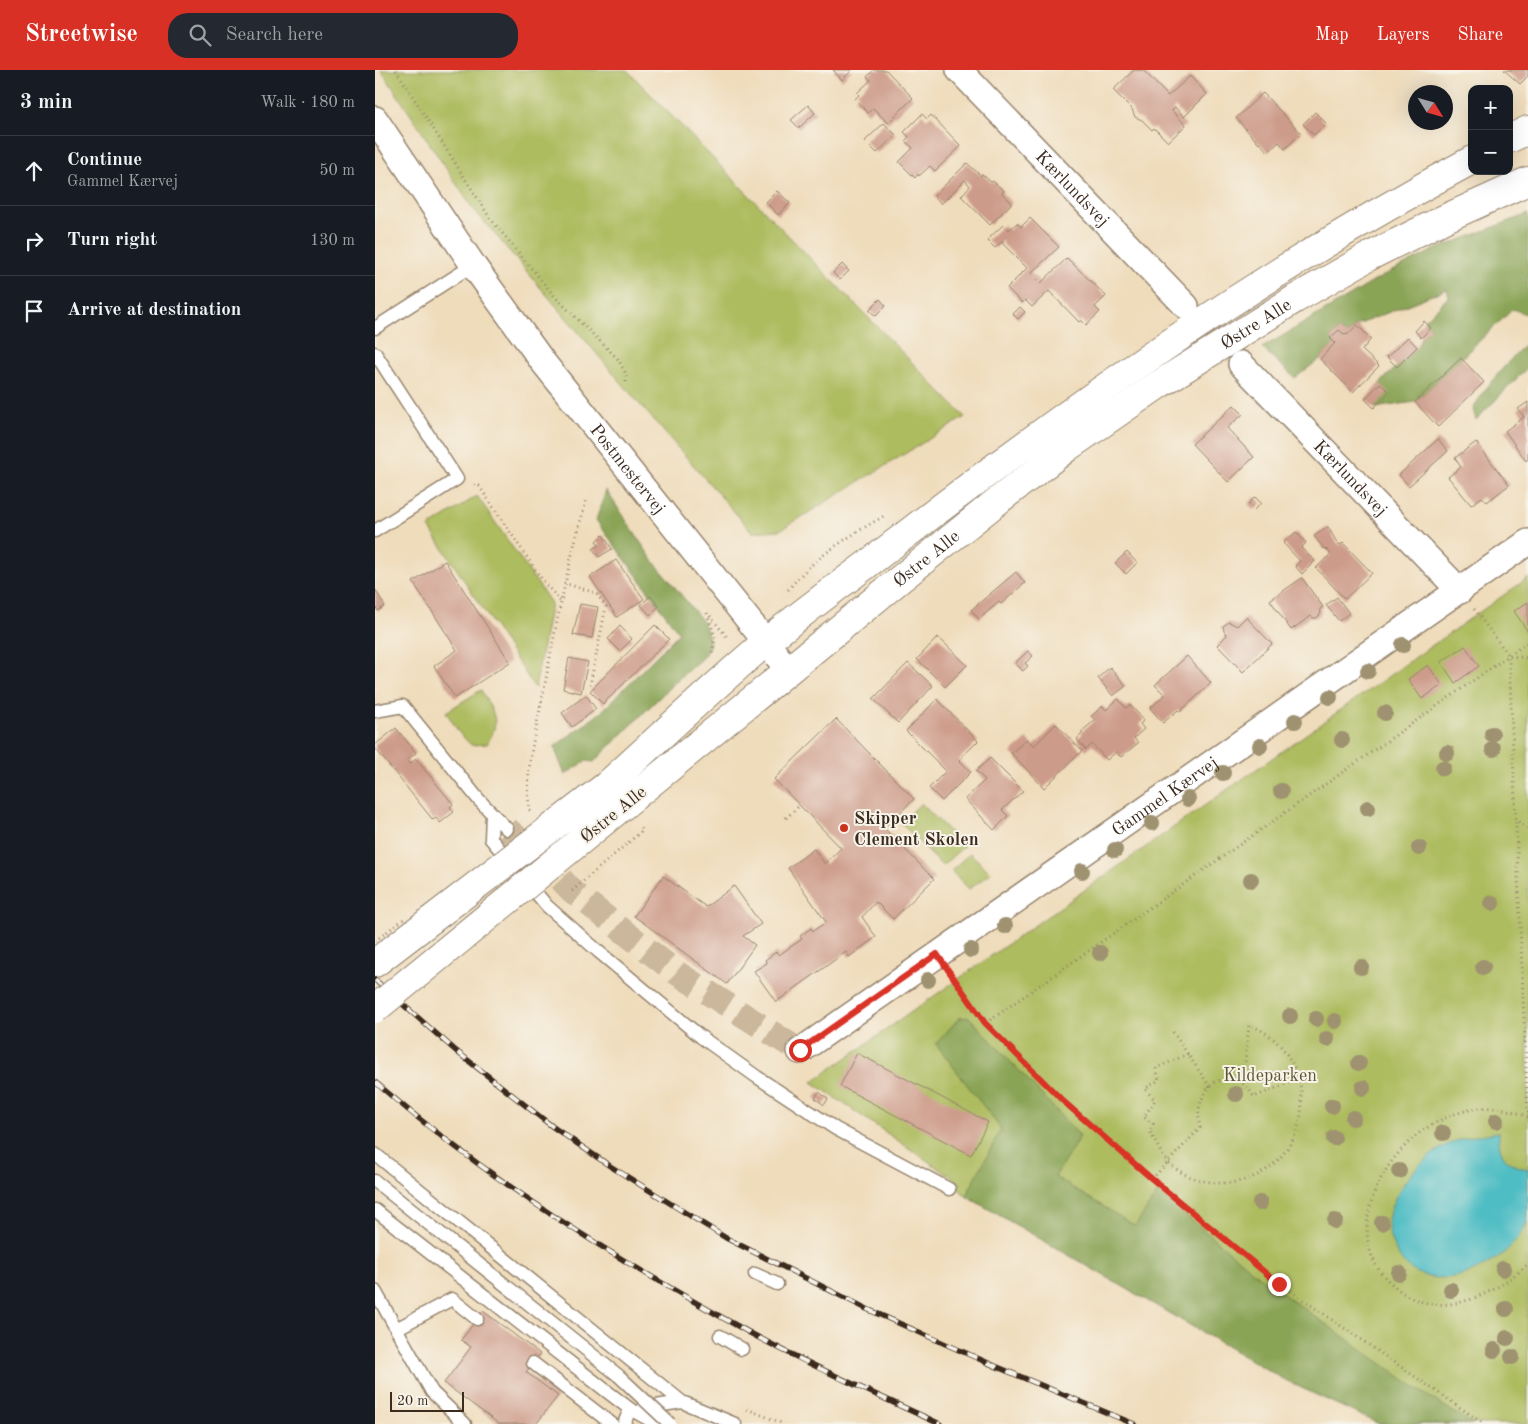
<!DOCTYPE html>
<meta charset="utf-8">
<style>
:root{--surface:#171b24;--page:#242831;--text:#f1f3f6;--muted:#9ea1a6;--line:#363941;--accent:#d93025}
body{margin:0;font-family:"Old Standard TT",serif;background:var(--page);color:var(--text)}
.controls{position:absolute;right:15px;top:15px;display:grid;overflow:hidden;border-radius:10px;box-shadow:0 5px 20px #0002}
.controls button{width:45px;height:45px;display:grid;place-items:center;padding:0;border:0;border-bottom:1px solid var(--line);background:var(--surface);color:var(--text);font:25px sans-serif}
.compass{position:absolute;left:1033px;top:15px;width:45px;height:45px;border-radius:50%;background:var(--surface);box-shadow:0 5px 20px #0002;rotate:127deg}
.scale{position:absolute;left:15px;bottom:12px;width:74px;box-sizing:border-box;padding-left:5px;border:2px solid #3b2a1e;border-top:0;font-size:14px;line-height:18px;white-space:nowrap;color:#3b2a1e;-webkit-text-stroke:4px #f7f3e8;paint-order:stroke}
.stop{position:absolute;width:15px;height:15px;margin:-11px;border:4px solid #d93025;border-radius:50%;background:#fff}
.stop.end{background:#d93025;border-color:#fff;box-shadow:0 1px 5px #0008}
.list{margin:0;padding:0;list-style:none}
h2{display:flex;justify-content:space-between;align-items:center;height:65px;margin:0;padding:0 20px;font-size:21px}
h2 small{font-size:16px;font-weight:400;color:var(--muted)}
.list li{display:grid;grid-template-columns:32px 1fr auto;gap:15px;align-items:center;box-sizing:border-box;height:70px;padding:0 20px;border-top:1px solid var(--line)}
.list b{display:block;font-size:19px;white-space:nowrap}
.list p{margin:0;font-size:16px;white-space:nowrap;color:var(--muted)}
.list em{font-size:16px;font-style:normal;color:var(--muted)}
.icon{flex:none;width:28px;height:28px;fill:none;stroke:currentColor;stroke-width:2;stroke-linecap:round;stroke-linejoin:round}
.map{position:relative;flex:none;width:1153px;height:1354px;overflow:hidden}
header{display:flex;align-items:center;gap:30px;box-sizing:border-box;height:70px;padding:0 25px;background:var(--accent);color:#fff}
header strong{font-size:24px}
nav{display:flex;gap:28px;margin-inline-start:auto;font-size:18px}
.search{width:350px;height:45px;background:var(--page);display:flex;align-items:center;gap:12px;box-sizing:border-box;padding:0 18px;border-radius:20px;color:var(--muted);font-size:19px}
main{display:flex}
aside{flex:1;background:var(--surface)}
.map>svg:first-child{display:block}
</style>
<header>
<strong>Streetwise</strong>
<div class="search"><svg class="icon" aria-label="search" viewBox="0 0 24 24"><circle cx="10" cy="10" r="6"/><path d="M15 15l6 6"/></svg>Search here</div>
<nav><a>Map</a><a>Layers</a><a>Share</a></nav>
</header>
<main>
<aside>
<h2>3 min<small>Walk · 180 m</small></h2>
<ul class="list">
<li><svg class="icon" aria-label="ahead" viewBox="0 0 24 24"><path d="M12 20V5M6 11l6-6 6 6"/></svg><div><b>Continue</b><p>Gammel Kærvej</p></div><em>50 m</em></li>
<li><svg class="icon" aria-label="right" viewBox="0 0 24 24"><path d="M7 20v-9h11M14 6l5 5-5 5"/></svg><div><b>Turn right</b></div><em>130 m</em></li>
<li><svg class="icon" aria-label="arrive" viewBox="0 0 24 24"><path d="M6 21V4h12l-3 4 3 4H6"/></svg><div><b>Arrive at destination</b></div></li>
</ul>
</aside>
<div class="map">
<svg width="1153" height="1354" viewBox="0 0 1153 1354">
<rect width="100%" height="100%" fill="#f7f3e8"/>
<filter id="ink" filterUnits="userSpaceOnUse"><feTurbulence type="fractalNoise" baseFrequency=".02" numOctaves="2"/><feDisplacementMap in="SourceGraphic" scale="10" xChannelSelector="R" yChannelSelector="G"/><feConvolveMatrix kernelMatrix="1 2 1 2 8 2 1 2 1" color-interpolation-filters="sRGB"/></filter>
<filter id="wash" filterUnits="userSpaceOnUse"><feTurbulence type="fractalNoise" baseFrequency=".0096" numOctaves="4" result="noise"/><feDisplacementMap in="SourceGraphic" scale="20" xChannelSelector="R" yChannelSelector="G"/><feGaussianBlur stdDeviation="1.12" result="paint"/><feColorMatrix in="noise" values="0 0 0 0 0 0 0 0 0 0 0 0 0 0 0 0 0 1.4 0 .05"/><feComposite in="paint" operator="in"/></filter>
<g filter="url(#wash)">
<rect width="100%" height="100%" fill="#efdcbb"/>
<path fill="#adbc5f" stroke="#74733e" d="M6 0H252L590 347 405 460 377 462 262 331 96 136Z
M102 426 176 533 160 618 54 457Z
M1153 508V1354H1004L912 1311 591 1126 583 1118 585 1113 437 1012Z
M106 620C118 643 127 650 112 674L96 675 85 664 71 642Z
M546 733 589 776 567 796 526 753Z
M595 783 616 803 594 819 576 801Z"/>
<path fill="#8aa456" stroke="#62673a" d="M1153 144V245L1138 239 1040 332 999 338 1005 313 1042 277 1046 268 1056 258 1049 251 1074 226 1072 219 982 255 972 265 964 260 955 268 960 273 945 289 920 308 887 278 1013 203 1059 180Z
M1153 271V297L1101 350 1098 339C1112 314 1133 292 1153 271Z
M231 420 276 488 326 549 332 561 335 574 329 586 297 615 219 692 211 691 190 705 179 677 225 643 304 563 221 450Z
M594 947 705 1066 680 1107 760 1156 783 1122 887 1209 1051 1325 1098 1354H1004L912 1311 591 1126 626 1059 561 974 584 948Z"/>
<path fill="#4fbdc4" stroke="#457471" d="M1124 1062C1123 1084 1130 1095 1153 1099 1153 1112 1153 1137 1153 1148 1142 1190 1067 1228 1032 1196 1021 1186 1012 1165 1013 1151 1017 1121 1046 1088 1072 1075 1088 1067 1106 1065 1124 1062Z"/>
<g id="blocks">
<path fill="#cd9b8a" d="M458 0H477L467 10Z
M499 0H511L538 28 513 53 498 38 493 43 480 29 484 25 482 23 496 10 492 7Z
M759 0H768L793 26 815 6 832 24 809 47 800 37 797 41 811 55 793 72 779 58 777 60 767 50 760 47 757 39 738 20Z
M1129 0H1153V6L1145 14Z
M888 23 926 63 910 79 904 72 893 82 885 73 884 74 861 48Z
M433 35 440 43 424 58 416 50Z
M940 42 951 53 939 65 928 54Z
M547 44 552 49 556 45 586 76 560 101 555 96 544 106 543 104 540 108 524 92 538 78 530 71 534 67 529 62Z
M509 53 521 65 502 83 490 71Z
M592 93 606 106 607 104 616 112 618 111 629 121 627 123 637 133 615 155 586 126 595 116 590 110 566 134 559 126Z
M402 121 415 133 403 145 391 132Z
M655 148 684 177 656 203 666 213 692 188 731 226 720 237 725 242 711 255 706 250 704 252 674 221 657 237 650 230 647 233 632 218 652 198 628 174V171L620 178 612 170 628 155 634 160 642 153 646 157Z
M467 194 474 201 465 210 458 203Z
M505 229 511 236 501 246 494 240Z
M645 237 650 242 643 249 638 244Z
M1049 251 1056 258 1046 268 1040 261Z
M982 255 996 269 987 280 1004 296 978 322 945 289 960 273 955 268 964 260 969 264 970 263 972 265Z
M1033 267 1042 277 1022 297 1012 287Z
M1086 288 1109 312 1063 357 1040 332Z
M1005 313 1014 322 999 338 990 329Z
M1153 332V389L1151 391 1130 361 1149 347 1143 339Z
M859 335 868 344 852 358 879 387 853 412 817 374Z
M1063 369 1073 381 1034 416 1024 405Z
M1101 372 1134 415 1112 432 1107 427 1096 435 1073 407 1086 397 1080 388Z
M880 427 886 433 879 440 873 434Z
M953 457 961 471 965 475 968 473 997 503 970 529 941 498 956 484 950 478 949 479 939 466Z
M921 462 931 473 926 478 940 491 927 504 920 496 925 491 908 473Z
M228 465 237 479 224 487 218 479 224 475 221 471Z
M752 482 762 493 751 504 740 493Z
M241 490 269 529 242 547 215 507Z
M70 491 135 592 80 628 59 596 82 580 38 512Z
M641 502 650 513 626 534 624 532 604 549 596 540Z
M927 508 948 537 945 539 946 542 945 545 941 548H938L936 546 916 560 895 530Z
M0 519 10 536 3 541 0 536Z
M275 526 284 536 275 545 266 535Z
M962 527 974 543 964 551 951 535Z
M1153 532V562L1139 541Z
M205 534 223 537 217 568 198 565Z
M871 547 897 574 868 602 842 575 852 565 849 561 848 556 854 552 862 556Z
M280 555 294 569 228 634 215 621Z
M245 556 257 569 245 581 233 569Z
M563 567 592 595 570 617 542 589Z
M1090 576 1104 596 1080 613 1066 592Z
M653 581 658 586 650 593 653 596 648 601 640 593Z
M812 586 836 613 805 642 803 640 788 653 775 638 790 625 780 615Z
M194 588 213 592 206 623 188 619Z
M533 593 558 616 523 653 498 629Z
M1053 595 1067 615 1047 629 1033 609Z
M735 597 751 616 738 626 723 608Z
M211 625 221 639 197 657 187 643Z
M562 629 603 671 584 690 596 702 567 731 554 718 571 701 531 661Z
M743 629 751 638 755 635 769 650 765 654 769 659 759 668 763 673 746 687 741 682 732 690 717 674 711 680 702 669 708 663 706 662 720 650 716 646 728 636 731 640Z
M461 649 539 729 509 758 559 809 518 849 501 832 487 847 501 867 474 887 471 882 401 932 379 901 392 893 390 890 401 882 404 885 427 869 425 866 436 858 438 861 451 852 413 798 439 779 450 794 466 778 399 709Z
M681 654 707 681 669 718 636 683 652 669 659 676Z
M21 658 41 683 32 690 35 694 41 689 78 734 75 737 79 742 65 753 61 748 58 750 0 678V675Z
M615 688 648 721 627 740 633 746 619 760 590 729 610 710 601 701Z
M288 806 331 837 359 816 386 854 368 866 380 875 352 914 259 846Z
M482 983 613 1052 596 1085 465 1016Z
M444 1022 453 1029 449 1035 440 1028Z
M108 1241 165 1284 151 1302 183 1326 161 1354H124L69 1313 96 1277 86 1270Z"/>
</g>
</g>
<g filter="url(#ink)">
<use href="#blocks" fill-opacity="0" stroke="#95836c" stroke-width="1"/>
<g fill="none" stroke-linecap="round" stroke-linejoin="round">
<path stroke="#cbb89c" stroke-width="25" stroke-dasharray="25 12" stroke-linecap="butt" d="M132 759 163 785 197 821 302 903 425 981"/>
<defs>
<path id="lane" d="M0 258 98 195
M0 283 82 409 0 461
M0 641 28 636 104 730 132 759
M117 744 116 769 172 836 224 882 326 967 382 1007 461 1059 574 1119
M0 1084 307 1332 360 1354
M0 1111 244 1306
M0 1140 234 1323 255 1339 282 1354
M380 1204 402 1214
M0 1221 57 1322 90 1354
M21 1259 77 1229 102 1249
M345 1266 367 1279
M158 1293 237 1354
M268 1338 307 1332
M249 1354 255 1339"/>
<g id="street">
<path id="s1" d="M584 0 811 236"/>
<path id="s2" d="M0 49 98 195 168 292 414 601"/>
<path id="s3" d="M866 294 1085 521"/>
<path id="s4" d="M425 981 1153 472"/>
</g>
<g id="secondary">
<path d="M1134 69 1153 60"/>
<path d="M231 716C284 668 336 618 391 572 434 537 480 504 524 470 705 330 895 198 1097 90"/>
<path id="s5" d="M249 735 524 510 625 429 693 377 783 315 920 229 993 187 1069 149 1153 111"/>
<path d="M0 893 56 850"/>
</g>
</defs>
<use href="#lane" stroke="#95836c" stroke-width="15"/>
<use href="#street" stroke="#95836c" stroke-width="28"/>
<use href="#secondary" stroke="#95836c" stroke-width="30"/>
<path stroke="#95836c" stroke-width="3" stroke-dasharray="1 4" stroke-linecap="butt" d="M21 0 115 148 180 227 243 289 251 304V313
M99 415 104 416 166 508 185 531
M189 513 221 523 231 537 215 615
M413 520C438 488 474 466 509 446
M1099 539 1134 586 1153 1047
M332 543 340 567 337 583
M335 546 352 567
M1135 586 1153 588
M155 741C149 703 160 663 168 625 180 559 193 493 212 428
M411 748 424 736
M1140 748 1153 760
M197 821 268 760 265 756
M577 905 611 953 688 1031 777 1109 905 1214 1109 1354
M611 953 1153 572
M798 962 835 1017
M813 984 781 998 784 1010 770 1019 780 1030 769 1047 778 1054 775 1061C780 1071 786 1085 794 1093 806 1104 819 1110 835 1112 902 1123 949 1049 916 991 907 974 892 961 874 955L870 993 865 1001 864 1011
M1153 1047C1119 1032 1094 1036 1062 1052 1016 1075 973 1143 1001 1195 1007 1205 1014 1212 1024 1220 1065 1252 1120 1225 1153 1194
M777 1109 825 1058C823 1047 823 1037 828 1027 839 1002 867 1004 879 1027L924 1009
M372 1339 409 1354"/>
<use href="#lane" stroke="#fff" stroke-width="12"/>
<use href="#street" stroke="#fff" stroke-width="25"/>
<use href="#secondary" stroke="#fff" stroke-width="28"/>
<defs>
<path id="rail" d="M0 910 81 981 178 1057 235 1096 351 1168 492 1239 620 1296 759 1354
M0 1012C114 1111 244 1191 377 1264 438 1297 502 1325 565 1354"/>
</defs>
<use href="#rail" stroke="#3b2a1e" stroke-width="5.5"/>
<use href="#rail" stroke="#f7f3e8" stroke-width="4" stroke-dasharray="11" stroke-linecap="butt"/>
<defs>
<path id="lane-bridge" d="M244 1306 295 1354"/>
<path id="secondary-bridge" d="M56 850 231 716
M0 939 249 735"/>
</defs>
<use href="#lane-bridge" stroke="#95836c" stroke-width="15" stroke-linecap="butt"/>
<use href="#secondary-bridge" stroke="#95836c" stroke-width="30" stroke-linecap="butt"/>
<path stroke="#95836c" stroke-width="3" stroke-dasharray="1 4" stroke-linecap="butt" d="M0 871 30 848"/>
<use href="#lane-bridge" stroke="#fff" stroke-width="12"/>
<use href="#secondary-bridge" stroke="#fff" stroke-width="28"/>
</g>
<g fill="#9f9270">
<circle cx="1028" cy="575" r="8"/>
<circle cx="993" cy="601" r="8"/>
<circle cx="955" cy="627" r="8"/>
<circle cx="1010" cy="643" r="8"/>
<circle cx="920" cy="651" r="8"/>
<circle cx="1117" cy="664" r="8"/>
<circle cx="967" cy="670" r="8"/>
<circle cx="885" cy="676" r="8"/>
<circle cx="1118" cy="679" r="8"/>
<circle cx="1072" cy="683" r="8"/>
<circle cx="1068" cy="698" r="8"/>
<circle cx="848" cy="703" r="8"/>
<circle cx="906" cy="721" r="8"/>
<circle cx="813" cy="729" r="8"/>
<circle cx="993" cy="738" r="8"/>
<circle cx="777" cy="753" r="8"/>
<circle cx="1044" cy="778" r="8"/>
<circle cx="740" cy="780" r="8"/>
<circle cx="707" cy="801" r="8"/>
<circle cx="876" cy="810" r="8"/>
<circle cx="1117" cy="833" r="8"/>
<circle cx="630" cy="856" r="8"/>
<circle cx="596" cy="880" r="8"/>
<circle cx="725" cy="883" r="8"/>
<circle cx="986" cy="897" r="8"/>
<circle cx="1108" cy="897" r="8"/>
<circle cx="553" cy="910" r="8"/>
<circle cx="915" cy="946" r="8"/>
<circle cx="941" cy="949" r="8"/>
<circle cx="960" cy="951" r="8"/>
<circle cx="952" cy="969" r="8"/>
<circle cx="984" cy="993" r="8"/>
<circle cx="988" cy="1018" r="8"/>
<circle cx="861" cy="1024" r="8"/>
<circle cx="957" cy="1036" r="8"/>
<circle cx="978" cy="1048" r="8"/>
<circle cx="1121" cy="1051" r="8"/>
<circle cx="1068" cy="1063" r="8"/>
<circle cx="959" cy="1068" r="8"/>
<circle cx="1024" cy="1101" r="8"/>
<circle cx="885" cy="1133" r="8"/>
<circle cx="960" cy="1151" r="8"/>
<circle cx="1007" cy="1153" r="8"/>
<circle cx="1128" cy="1199" r="8"/>
<circle cx="1024" cy="1203" r="8"/>
<circle cx="1076" cy="1220" r="8"/>
<circle cx="1131" cy="1239" r="8"/>
<circle cx="1132" cy="1268" r="8"/>
<circle cx="1119" cy="1280" r="8"/>
<circle cx="1137" cy="1287" r="8"/>
</g>
</g>
<g fill="none" stroke-linecap="round" stroke-linejoin="round" filter="url(#ink)">
<path stroke="#d93025" stroke-width="6" d="M425 980 562 884 610 953 688 1031 777 1109 904 1214"/>
</g>
<circle fill="#c8321e" stroke="#f7f3e8" stroke-width="2" cx="469" cy="758" r="5"/>
<g text-anchor="middle" stroke-width="4" stroke-linejoin="round" paint-order="stroke">
<g font-size="18" fill="#3b2a1e" stroke="#f7f3e8">
<text dy="6" stroke="none"><textPath href="#s1" startOffset="164">Kærlundsvej</textPath></text>
<text dy="6" stroke="none"><textPath href="#s5" startOffset="795">Østre Alle</textPath></text>
<text dy="6" stroke="none"><textPath href="#s2" startOffset="432">Postmestervej</textPath></text>
<text dy="6" stroke="none"><textPath href="#s3" startOffset="158">Kærlundsvej</textPath></text>
<text dy="6" stroke="none"><textPath href="#s5" startOffset="390">Østre Alle</textPath></text>
<text dy="6" stroke="none"><textPath href="#s4" startOffset="445">Gammel Kærvej</textPath></text>
<text transform="translate(238 744) rotate(-39)" y="6">Østre Alle</text>
</g>
<g font-size="18" font-weight="bold" fill="#3b2a1e" stroke="#f7f3e8" text-anchor="start">
<text x="479" y="754">Skipper<tspan x="479" dy="21">Clement Skolen</tspan></text>
</g>
<g font-size="18" fill="#5d5632" stroke="#f7f3e8">
<text x="895" y="1011">Kildeparken</text>
</g>
</g>
</svg>
<div class="controls">
<button>+</button>
<button>−</button>
</div>
<svg class="compass" viewBox="-18 -18 36 36"><path d="M0-13l5 13h-10z" fill="#e53935"/><path d="M0 13l5-13h-10z" fill="#9ea1a6"/></svg>
<div class="scale">20 m</div>
<div class="stop" style="left:425px;top:980px"></div>
<div class="stop end" style="left:904px;top:1214px"></div>
</div>
</main>
